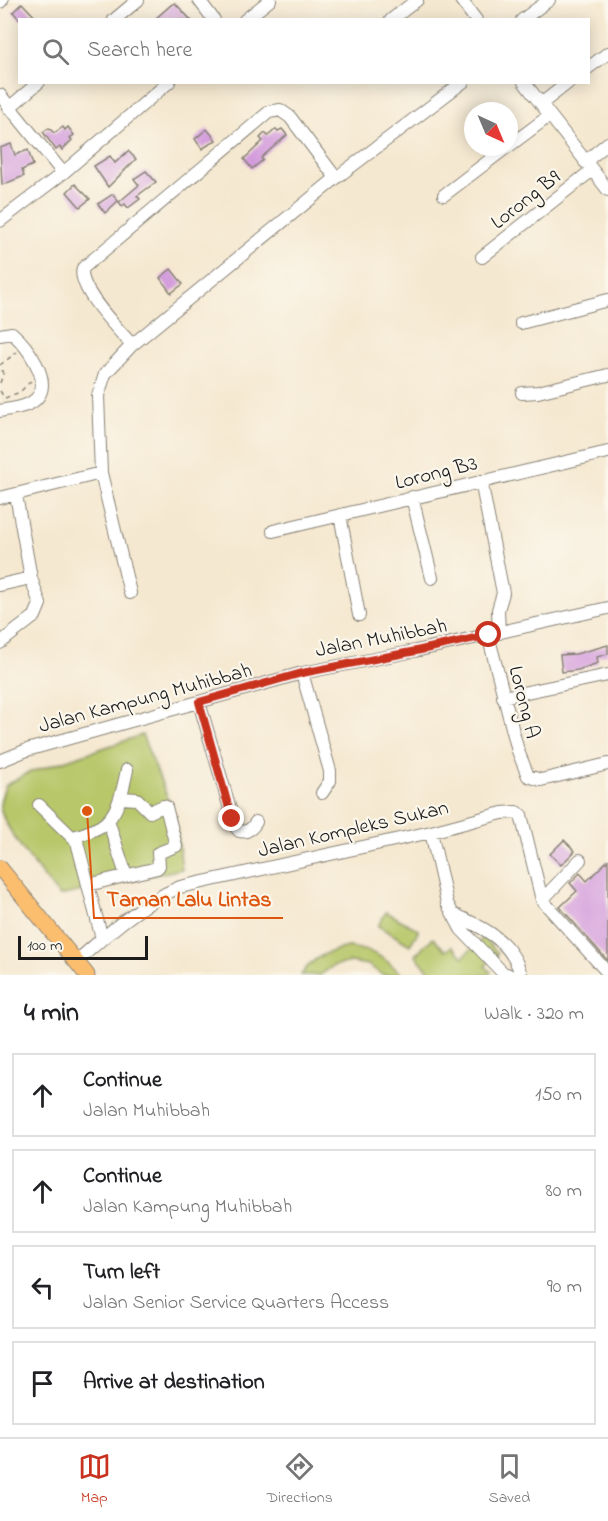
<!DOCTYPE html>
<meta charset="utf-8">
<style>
:root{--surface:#fff;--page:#f2f2f2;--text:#202124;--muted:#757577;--line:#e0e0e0;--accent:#c8321e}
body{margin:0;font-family:"Indie Flower",sans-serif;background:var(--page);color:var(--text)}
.compass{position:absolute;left:464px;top:102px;width:54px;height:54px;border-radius:50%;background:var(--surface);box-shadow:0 3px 15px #0003;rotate:136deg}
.scale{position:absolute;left:18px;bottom:15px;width:130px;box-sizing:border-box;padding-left:6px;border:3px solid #1c1c1c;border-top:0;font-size:16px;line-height:21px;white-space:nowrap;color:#1c1c1c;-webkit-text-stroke:4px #fbf7ec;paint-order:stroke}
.stop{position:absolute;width:18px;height:18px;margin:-14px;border:4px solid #c8321e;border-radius:50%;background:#fff}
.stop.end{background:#c8321e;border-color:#fff;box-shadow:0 2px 6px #0008}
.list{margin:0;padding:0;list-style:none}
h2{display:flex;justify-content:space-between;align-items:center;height:78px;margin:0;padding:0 24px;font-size:26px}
h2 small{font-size:20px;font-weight:400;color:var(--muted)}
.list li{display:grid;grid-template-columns:39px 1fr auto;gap:18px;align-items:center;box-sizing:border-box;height:84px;margin:0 12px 12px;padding:0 12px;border:2px solid var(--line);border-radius:0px}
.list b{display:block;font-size:22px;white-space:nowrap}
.list p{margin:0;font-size:20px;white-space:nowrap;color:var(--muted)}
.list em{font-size:20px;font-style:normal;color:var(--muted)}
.icon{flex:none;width:33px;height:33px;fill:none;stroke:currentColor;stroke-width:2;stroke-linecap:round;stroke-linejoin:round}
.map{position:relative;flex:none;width:608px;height:975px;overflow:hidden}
.search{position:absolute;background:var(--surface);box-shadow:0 3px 15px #0003;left:18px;right:18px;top:18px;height:66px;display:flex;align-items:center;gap:15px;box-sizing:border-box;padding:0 21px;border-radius:0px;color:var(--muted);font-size:22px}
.sheet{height:462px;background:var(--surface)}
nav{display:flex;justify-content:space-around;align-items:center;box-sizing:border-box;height:84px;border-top:2px solid var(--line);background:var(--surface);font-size:16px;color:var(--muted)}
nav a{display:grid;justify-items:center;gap:3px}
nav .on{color:var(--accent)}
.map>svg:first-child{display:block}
</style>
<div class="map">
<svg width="608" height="975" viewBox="0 0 608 975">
<rect width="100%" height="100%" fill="#fbf7ec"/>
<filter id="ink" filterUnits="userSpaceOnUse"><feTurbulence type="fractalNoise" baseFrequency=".0167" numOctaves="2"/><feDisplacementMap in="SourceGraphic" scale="12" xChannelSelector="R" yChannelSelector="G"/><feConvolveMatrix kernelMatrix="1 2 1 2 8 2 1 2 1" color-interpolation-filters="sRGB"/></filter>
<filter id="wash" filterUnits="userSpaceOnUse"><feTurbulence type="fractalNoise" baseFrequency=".008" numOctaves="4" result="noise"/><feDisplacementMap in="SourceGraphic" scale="24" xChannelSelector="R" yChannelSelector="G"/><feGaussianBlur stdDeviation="1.35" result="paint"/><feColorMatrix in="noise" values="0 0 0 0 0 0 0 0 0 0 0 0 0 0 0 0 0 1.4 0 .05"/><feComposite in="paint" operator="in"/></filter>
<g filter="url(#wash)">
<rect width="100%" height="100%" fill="#f5e8d0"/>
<path fill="#b8c76a" stroke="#6a7243" stroke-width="1.5" d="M142 735 175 816 182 869 59 896C43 875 5 832 0 807 0 799 3 792 6 785L28 773Z
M386 912 419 930 410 945 378 926Z
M433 938 446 951 452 946 463 957 483 938 498 953 485 966 491 972 488 975H433L415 955Z
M349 947C373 951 384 956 402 975H383L368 965 351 962 333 966 320 975H301C313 957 328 951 349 947Z"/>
<g id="blocks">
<path fill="#d39bdc" d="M22 3 38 20H20L13 12Z
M175 3 191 20H154L171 5Z
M63 127 65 130 68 127 74 135 70 138 72 140 62 150 60 147 56 150 43 132 49 128 54 133Z
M207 129 216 140 202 149 195 139Z
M276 129 278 131 282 129 287 135 261 158 263 160 252 169 244 159 263 141 260 138 265 133 268 136Z
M11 144 15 155 28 150 33 165 22 170 24 176 2 185 0 148Z
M128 151 136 159 108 187 94 166 110 156 115 163Z
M146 171 156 182 137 196 140 199 128 208 125 204 122 206 119 202 139 185 134 179Z
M75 184 90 199 80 207 67 192Z
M113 194 118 201 105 213 98 204Z
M171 269 183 284 171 293 160 278Z
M608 645V654L597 657 598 663 578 670 562 672 560 655 576 654Z
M564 840 575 851 561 865 550 854Z
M608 860V961L560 907 577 891 570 883 580 873 587 881Z"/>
</g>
</g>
<g filter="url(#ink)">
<use href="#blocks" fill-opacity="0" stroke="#888276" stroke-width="1.5"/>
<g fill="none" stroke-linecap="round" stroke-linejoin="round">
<defs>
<path id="minor" d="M199 0 214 20
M461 0 476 20
M0 2 2 0
M114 20 138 0
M245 20 270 0
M391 20 417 0
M522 20 549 0
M588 68 608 53
M524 82 608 190
M0 95 63 173
M541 104 569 82
M9 108 39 82
M509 146 549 116
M585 162 608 143
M444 195 507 147
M0 221 63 173 169 82
M482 257 591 171
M521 323 608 300
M0 335 12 333C26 345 54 381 36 399 27 408 12 408 0 411
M132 345C118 329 76 287 83 268L269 112 280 110 290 117 336 178
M522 393 538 392 608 375
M481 481 503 593 498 610 499 633
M412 497 432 578
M0 498 101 473
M340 515 359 615
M273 531 608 452
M0 585 31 578
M130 593 101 473 98 396 105 374 132 345 336 178 463 82
M488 635 518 751 528 776 541 780 608 764
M0 643 35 616 40 604 31 578 16 495
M302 673 330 771V781L322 793
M503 697 608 675
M199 702 235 826 239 831C247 833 252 829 256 822
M0 761 27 750 302 673 415 651 608 608
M39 805 77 842 102 939
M108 820 126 875
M431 832 447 903 461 929 503 973 509 975
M74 837C83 834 93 831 101 826 119 815 123 788 127 770
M88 885 157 868 159 866 158 853 176 846 166 807 163 806 150 812 137 799 121 798
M542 900 608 973
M453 914C483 927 512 941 521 975
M76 962C107 934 141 903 180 887L431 832 502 813 516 812 521 815 542 900 580 860"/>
<path id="major" d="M0 868 87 975"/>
</defs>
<use href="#minor" stroke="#888276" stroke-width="14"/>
<use href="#major" stroke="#888276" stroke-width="17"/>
<path stroke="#888276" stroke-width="1.5" stroke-dasharray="4.5 4.5" stroke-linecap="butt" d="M0 365 17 352
M0 383 3 374 1 367
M0 391 4 397
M5 398 20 392 31 381"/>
<use href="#minor" stroke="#fff" stroke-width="12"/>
<use href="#major" stroke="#fbbd6e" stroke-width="15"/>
</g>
</g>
<g fill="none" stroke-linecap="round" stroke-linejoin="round" filter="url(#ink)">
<path stroke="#c8321e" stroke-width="8" d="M232 819 199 702 302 673 416 651 489 635"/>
</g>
<g text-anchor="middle" stroke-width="4.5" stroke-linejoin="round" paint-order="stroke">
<g font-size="21" fill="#1c1c1c" stroke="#fbf7ec">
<text transform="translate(525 199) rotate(-38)" y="7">Lorong B9</text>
<text transform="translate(436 472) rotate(-14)" y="7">Lorong B3</text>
<text transform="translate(381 637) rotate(-11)" y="7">Jalan Muhibbah</text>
<text transform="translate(145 697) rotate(-15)" y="7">Jalan Kampung Muhibbah</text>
<text transform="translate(525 702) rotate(76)" y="7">Lorong A</text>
<text transform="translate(353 828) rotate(-13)" y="7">Jalan Kompleks Sukan</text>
</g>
</g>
<path fill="none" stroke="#de560d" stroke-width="2" d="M87 811L94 918H283"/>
<circle fill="#de560d" stroke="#fbf7ec" stroke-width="2" cx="87" cy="811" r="6"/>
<g font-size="22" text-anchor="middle" font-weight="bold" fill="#de560d" stroke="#fbf7ec" stroke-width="4.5" stroke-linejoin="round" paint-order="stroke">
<text x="189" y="906">Taman Lalu Lintas</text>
</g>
</svg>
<svg class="compass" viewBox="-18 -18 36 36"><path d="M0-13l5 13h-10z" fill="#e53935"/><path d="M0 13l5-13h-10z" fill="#757577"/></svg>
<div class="scale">100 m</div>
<div class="stop" style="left:489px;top:635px"></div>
<div class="stop end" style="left:232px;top:819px"></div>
<div class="search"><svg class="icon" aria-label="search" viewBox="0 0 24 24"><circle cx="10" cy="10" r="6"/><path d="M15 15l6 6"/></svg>Search here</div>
</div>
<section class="sheet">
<h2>4 min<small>Walk · 320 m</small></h2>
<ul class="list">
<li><svg class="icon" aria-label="ahead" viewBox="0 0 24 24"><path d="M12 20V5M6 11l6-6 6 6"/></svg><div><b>Continue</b><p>Jalan Muhibbah</p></div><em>150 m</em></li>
<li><svg class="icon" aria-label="ahead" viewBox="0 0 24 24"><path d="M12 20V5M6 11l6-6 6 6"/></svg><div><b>Continue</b><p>Jalan Kampung Muhibbah</p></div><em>80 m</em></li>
<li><svg class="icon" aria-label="left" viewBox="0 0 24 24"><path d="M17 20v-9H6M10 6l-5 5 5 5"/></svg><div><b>Turn left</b><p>Jalan Senior Service Quarters Access</p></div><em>90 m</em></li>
<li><svg class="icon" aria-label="arrive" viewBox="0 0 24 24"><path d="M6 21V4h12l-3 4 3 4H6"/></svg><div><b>Arrive at destination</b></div></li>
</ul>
</section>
<nav>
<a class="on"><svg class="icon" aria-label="map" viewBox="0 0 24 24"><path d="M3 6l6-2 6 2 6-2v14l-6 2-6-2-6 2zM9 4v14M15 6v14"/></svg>Map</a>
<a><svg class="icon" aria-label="directions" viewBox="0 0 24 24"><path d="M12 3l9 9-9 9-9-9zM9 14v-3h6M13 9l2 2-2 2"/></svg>Directions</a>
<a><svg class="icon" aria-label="saved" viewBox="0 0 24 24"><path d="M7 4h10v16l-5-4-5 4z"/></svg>Saved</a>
</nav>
